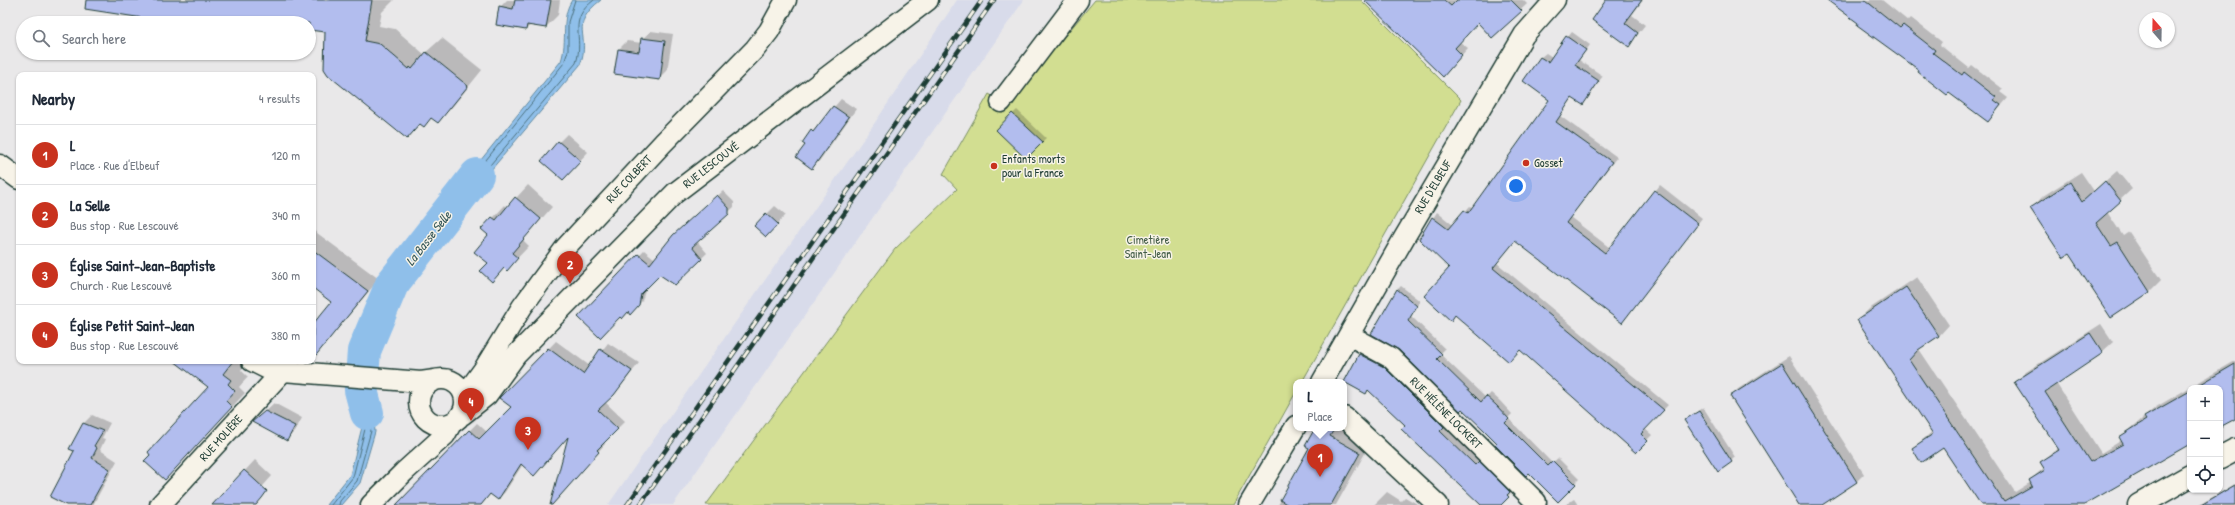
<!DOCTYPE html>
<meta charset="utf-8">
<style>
:root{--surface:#fff;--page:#f6f6f7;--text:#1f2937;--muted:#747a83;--line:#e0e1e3;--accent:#c8321e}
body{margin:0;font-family:"Patrick Hand",sans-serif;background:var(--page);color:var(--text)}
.controls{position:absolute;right:12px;bottom:12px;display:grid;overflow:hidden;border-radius:8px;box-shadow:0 1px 3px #0004}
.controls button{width:36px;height:36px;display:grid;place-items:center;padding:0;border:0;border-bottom:1px solid var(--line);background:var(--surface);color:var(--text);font:20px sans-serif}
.compass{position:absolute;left:2139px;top:12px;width:36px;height:36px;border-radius:50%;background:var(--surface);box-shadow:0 1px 3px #0004;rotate:340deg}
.you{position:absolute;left:1516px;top:186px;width:14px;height:14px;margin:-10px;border:3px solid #fff;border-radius:50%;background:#1a73e8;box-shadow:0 0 0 6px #1a73e833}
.badge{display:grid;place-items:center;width:26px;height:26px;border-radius:50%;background:var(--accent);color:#fff;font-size:13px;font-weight:700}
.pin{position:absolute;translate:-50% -33px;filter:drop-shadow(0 1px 2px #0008)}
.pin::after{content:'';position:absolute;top:21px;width:14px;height:12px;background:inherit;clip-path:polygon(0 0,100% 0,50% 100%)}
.popup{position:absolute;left:1293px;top:379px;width:54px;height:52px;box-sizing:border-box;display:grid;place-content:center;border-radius:8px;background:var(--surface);filter:drop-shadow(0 1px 3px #0005);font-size:13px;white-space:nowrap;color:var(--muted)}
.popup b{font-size:15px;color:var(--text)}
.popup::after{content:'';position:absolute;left:50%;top:100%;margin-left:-8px;border:8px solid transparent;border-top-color:var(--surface)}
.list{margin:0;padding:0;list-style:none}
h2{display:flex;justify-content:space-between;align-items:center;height:52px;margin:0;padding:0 16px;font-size:17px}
h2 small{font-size:13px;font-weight:400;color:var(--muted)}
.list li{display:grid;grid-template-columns:26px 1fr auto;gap:12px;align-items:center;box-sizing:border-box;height:60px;padding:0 16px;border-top:1px solid var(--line)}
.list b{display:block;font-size:15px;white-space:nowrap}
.list p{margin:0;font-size:13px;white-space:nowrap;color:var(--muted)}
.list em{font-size:13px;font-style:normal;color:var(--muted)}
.icon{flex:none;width:22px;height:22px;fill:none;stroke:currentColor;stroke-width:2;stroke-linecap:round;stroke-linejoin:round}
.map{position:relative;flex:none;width:2235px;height:505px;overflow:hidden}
.search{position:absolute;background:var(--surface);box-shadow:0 1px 3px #0004;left:16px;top:16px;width:300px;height:44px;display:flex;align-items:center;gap:10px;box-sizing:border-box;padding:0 14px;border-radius:22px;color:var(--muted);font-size:15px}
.panel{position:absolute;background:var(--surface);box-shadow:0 1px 3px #0004;left:16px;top:72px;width:300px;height:292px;border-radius:8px}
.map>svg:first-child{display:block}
</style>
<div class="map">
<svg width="2235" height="505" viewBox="0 0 2235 505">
<rect width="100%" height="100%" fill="#e9e8e9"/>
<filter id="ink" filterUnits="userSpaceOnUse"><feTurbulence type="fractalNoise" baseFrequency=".025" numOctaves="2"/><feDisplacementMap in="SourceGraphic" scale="8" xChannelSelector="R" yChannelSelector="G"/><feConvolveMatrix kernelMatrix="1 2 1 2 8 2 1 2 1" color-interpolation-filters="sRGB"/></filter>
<g filter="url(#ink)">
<path fill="#d8dbea" d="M957 0H1024L673 505H608L876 121Z"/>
<path fill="#d2de91" stroke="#788e62" d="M1095 0H1361L1461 100 1302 382H1296V392L1233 505H706L895 249 957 189 943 174 989 94 1007 105Z"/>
<path fill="#8fbfea" stroke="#628ba1" d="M572 0H601C567 26 592 34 580 65L452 216 442 208 561 61C568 41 560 18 572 0Z
M354 379 371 381 375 432 360 483 341 505H326L350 475 364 419Z"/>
<path fill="#0003" d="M113 0H394L382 12 379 26 395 29 424 54 442 38 482 70 453 106 438 121 432 117 424 126 421 124 407 138 324 45 326 31 309 29V23H241L203 17 197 23H181Z
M507 0H560L558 15 546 27 531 25 526 29 500 7Z
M1374 0H1523L1527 4 1492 37 1478 22 1460 42 1468 48 1449 69Z
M1607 0H1643L1632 15 1645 25 1629 45Z
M1829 0H1882L1908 21 1911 18 1942 42 1940 45 1969 68 1972 65 2003 89 2000 92 2008 98 1988 121Z
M651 31 673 34 667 71 659 79 615 73 619 49 627 41 642 43V39Z
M1572 32 1590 45 1579 60 1603 76 1582 103 1573 97 1560 116 1617 157 1570 217 1610 248 1660 185 1702 218 1626 317 1516 240 1497 263 1668 405 1645 429 1652 435 1635 452 1520 349 1456 314 1451 319 1450 268 1420 239 1437 212 1453 225 1470 206 1473 208 1551 99 1525 81 1541 57 1546 53 1552 57Z
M841 99 856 109 820 160 812 168 806 144 803 143Z
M1017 110 1046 138 1026 157 997 129Z
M567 134 588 152 563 179 559 142Z
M2117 171 2132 189 2107 212 2123 236 2129 232 2161 280 2150 291 2070 253 2032 208 2043 196 2081 172 2094 191Z
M528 185 552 207 523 240 529 246 507 269 505 267 492 280 489 263V235L483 229 505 205 507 208Z
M723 191 734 202V207L697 241 707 253 675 284 660 273 646 288 642 301 636 308 620 316 579 317 644 250 655 259 680 230Z
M775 206 786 215 766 236 755 226Z
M313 230 379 279 315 356H313V326L332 302 313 287Z
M1917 277 1949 325 1939 336 1919 349 2015 492 2031 482 2030 480 2045 467 2041 462 2058 448 2016 382 2026 372 2101 324 2113 342 2102 352 2056 383 2101 453 2122 440 2121 437 2156 407 2235 361V417L2220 426V388H2190V443L2081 505H1982L1943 447 1913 448 1933 431 1858 320 1869 309Z
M1401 286 1420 301 1411 316 1445 349 1440 354 1486 398 1491 393 1500 401 1512 414 1508 418 1552 463 1558 458 1579 479 1558 500 1400 349 1397 290Z
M556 341 590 366 608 343 639 363 621 386 605 402 625 421 604 442 605 444 556 500 551 505 569 435 534 475 523 464 505 492 498 499 491 493 481 505H397L477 423 487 432 512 407 501 398Z
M1364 350 1388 364 1447 422 1444 426 1480 461 1483 458 1512 492 1499 505H1483L1369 389 1366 393 1345 382Z
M1789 356 1864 474 1856 482 1820 505H1800L1731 396 1738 389Z
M176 361H238L244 366 241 370 248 377 239 387 245 393 179 464 209 387Z
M274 403 302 418 295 431 287 439 253 422Z
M1703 407 1735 457 1731 461 1690 417Z
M92 415 110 423 102 438 105 439 100 450 117 461 93 505H68L75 451 70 448 84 423Z
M1316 428H1344L1373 439 1336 505H1278L1311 447Z
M255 460 272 476 246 505H213Z
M2235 484V505H2199Z
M1387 492 1401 501 1405 497 1419 505H1374Z
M1574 499 1578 505H1565Z"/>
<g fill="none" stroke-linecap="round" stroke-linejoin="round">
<path stroke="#4c717d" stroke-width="1" d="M575 0 568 22V51L564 63 449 206 450 209H453L576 63C585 36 566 21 594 0
M360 388 367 409 369 407 367 389
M331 505 353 477 366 425 369 423 371 431 357 481 340 501 339 505"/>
<path stroke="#8fbfea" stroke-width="34" d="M367 413 361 390 364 351 392 284 477 175"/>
</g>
<path fill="#b2bdee" stroke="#1f3d34" d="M86 0H372L365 41 380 44 409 69 410 67 412 69 426 52 468 86 438 123 431 118 424 127 420 124 407 139 328 75 324 69 325 32 309 30V23H234L196 17 195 23H175L85 9Z
M515 0H551L546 28 527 25 526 30 496 25 499 6 513 9Z
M1364 0H1444L1451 6 1457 0H1511L1522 11 1492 38 1478 23 1455 48 1462 55 1443 77Z
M1606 0H1642L1625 23 1638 33 1629 47 1592 20Z
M1827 0H1865L1900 28 1903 25 1935 50 1933 53 1962 75 1964 72 1996 97 1994 100 2001 105 1988 122 1949 93 1947 95 1918 72 1919 70 1857 25 1858 23Z
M1566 36 1586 50 1575 65 1599 81 1583 105 1572 98 1556 122 1612 162 1566 223 1605 253 1654 190 1698 224 1622 323 1515 241 1493 268 1664 410 1641 434 1648 441 1636 453 1520 350 1509 362 1455 315 1451 321 1424 296 1449 268 1419 239 1432 217 1448 229 1464 210 1468 213 1549 100 1523 81 1540 57 1548 62Z
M641 38 665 41 660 80 614 74 618 49 639 52Z
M833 106 849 117 812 169 796 157 805 145 802 143 811 130 813 132Z
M1012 113 1043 142 1026 159 996 130Z
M558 141 581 161 563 180 541 161Z
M2105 181 2121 201 2096 223 2111 246 2118 242 2150 292 2111 318 2069 254 2063 258 2030 208 2070 182 2082 202Z
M717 195 729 208V214L692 247 702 259 675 285 660 275 641 294 639 305 630 315 628 312 622 319 620 317 600 338 578 317 638 254 650 264 673 235Z
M515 197 541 219 512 253 518 258 507 271 504 268 492 282 480 271 488 263 474 252 488 235 481 229 492 217 496 220Z
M766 213 778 224 766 237 754 226Z
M313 250 368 291 313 359V324L331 302 313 288Z
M1906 287 1939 336 1918 350 1909 360 2004 502 2032 486 2029 480 2045 470 2040 462 2059 450 2014 382 2090 333 2103 353 2045 392 2090 462 2123 444 2119 437 2146 420 2144 417 2190 391V444L2084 505H1981L1943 448 1921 463 1912 448 1933 434 1857 320Z
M1397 289 1417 306 1408 321 1442 354 1437 359 1481 402 1486 396 1496 405 1509 419 1505 423 1548 466 1553 461 1576 484 1558 502 1529 473 1526 476 1495 445 1497 443 1484 430 1462 409 1460 411 1399 350 1371 334Z
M548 348 583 374 600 349 632 371 614 395 598 410 618 429 597 450 599 452 552 505H550L568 437 534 476 521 464 498 500 490 494 481 505H396L469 430 479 439 511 407 499 398Z
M1359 354 1384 367 1444 427 1440 431 1475 465 1479 461 1510 492 1507 495 1509 497 1501 505H1481L1401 429 1405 425 1368 390 1366 394 1344 382Z
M174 361H233L223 374 231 380 228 384 235 391 226 401 232 407 165 480 144 461 150 455 148 452 208 387Z
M1782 363 1857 482 1822 505H1799L1730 396Z
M2235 364V419L2220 427V388H2194Z
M265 411 295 426 287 441 252 422Z
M1699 411 1732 462 1718 472 1684 420Z
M83 423 103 431 94 446 97 448 92 458 110 469 90 505H66L50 497 74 451 69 449Z
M1315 428H1335L1330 436 1360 453 1331 505H1288L1280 500 1309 448 1305 446Z
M244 470 267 491 262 498 256 505H212Z
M2235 485V505H2201Z"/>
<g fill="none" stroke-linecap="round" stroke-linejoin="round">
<defs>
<path id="minor" d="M1001 102 1078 0
M0 165 19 179
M1349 335 1391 358 1536 502
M252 361 268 369 283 371 421 382 435 380
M419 402a23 23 0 1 1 46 0a23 23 0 1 1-46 0Z
M1322 382 1404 238 1524 35 1555 0
M465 395 484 369 522 307 566 247 663 143 755 49 769 31 786 0
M462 415 487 395 516 355 675 193 928 0
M1344 417 1438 505
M160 505 283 371
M371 505 404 472 445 435 451 424
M1249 505 1296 426"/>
<path id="major" d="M2220 458 2235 450
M2139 505 2190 476"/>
</defs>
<use href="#minor" stroke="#1f3d34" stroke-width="23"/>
<use href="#major" stroke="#1f3d34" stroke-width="25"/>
<use href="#minor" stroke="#f7f3e8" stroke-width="20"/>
<use href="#major" stroke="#f7f3e8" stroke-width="22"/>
<defs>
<path id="rail" d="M627 505 982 0
M640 505 994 0"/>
</defs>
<use href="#rail" stroke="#1f3d34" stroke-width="4.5"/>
<use href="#rail" stroke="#f7f3e8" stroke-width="3" stroke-dasharray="9" stroke-linecap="butt"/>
</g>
</g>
<g fill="#c8321e" stroke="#f7f3e8" stroke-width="1.5">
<circle cx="1526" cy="163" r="4"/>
<circle cx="994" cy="166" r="4"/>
</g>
<g text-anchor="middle" stroke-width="3" stroke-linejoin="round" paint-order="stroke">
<g font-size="12" fill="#1f3d34" stroke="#f7f3e8" text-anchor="start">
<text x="1002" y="163">Enfants morts<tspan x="1002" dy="14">pour la France</tspan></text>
<text x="1534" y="167">Gosset</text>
</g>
<g font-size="12" fill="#1f3d34" stroke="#f7f3e8">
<text transform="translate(711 165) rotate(-38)" y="4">RUE LESCOUVÉ</text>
<text transform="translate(629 179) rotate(-47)" y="4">RUE COLBERT</text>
<text transform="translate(1433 187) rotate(-59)" y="4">RUE D'ELBEUF</text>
<text transform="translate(1446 413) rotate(45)" y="4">RUE HÉLÈNE LOCKERT</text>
<text transform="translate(221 438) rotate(-48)" y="4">RUE MOLIÈRE</text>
</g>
<g font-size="12" fill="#435d47" stroke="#f7f3e8">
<text x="1148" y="244">Cimetière<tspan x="1148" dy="14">Saint-Jean</tspan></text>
</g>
<g font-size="13" font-style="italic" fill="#355758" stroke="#f7f3e8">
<text transform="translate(428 238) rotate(-52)" y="5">La Basse Selle</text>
</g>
</g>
</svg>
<div class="controls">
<button>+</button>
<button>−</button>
<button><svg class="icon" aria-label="locate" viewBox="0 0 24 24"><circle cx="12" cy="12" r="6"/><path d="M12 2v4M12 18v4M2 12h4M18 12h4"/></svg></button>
</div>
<svg class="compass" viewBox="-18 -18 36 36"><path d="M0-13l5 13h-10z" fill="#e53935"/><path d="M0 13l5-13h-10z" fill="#747a83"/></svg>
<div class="you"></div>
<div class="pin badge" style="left:1320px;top:477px">1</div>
<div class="popup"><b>L</b>Place</div>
<div class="pin badge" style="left:570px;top:284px">2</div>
<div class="pin badge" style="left:528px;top:450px">3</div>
<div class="pin badge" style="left:471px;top:421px">4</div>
<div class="search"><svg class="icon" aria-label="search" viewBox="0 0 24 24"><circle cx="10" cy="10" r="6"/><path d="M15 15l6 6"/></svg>Search here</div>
<section class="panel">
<h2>Nearby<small>4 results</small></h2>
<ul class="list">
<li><span class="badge">1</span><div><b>L</b><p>Place · Rue d'Elbeuf</p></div><em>120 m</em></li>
<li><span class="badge">2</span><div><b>La Selle</b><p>Bus stop · Rue Lescouvé</p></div><em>340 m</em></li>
<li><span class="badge">3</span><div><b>Église Saint-Jean-Baptiste</b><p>Church · Rue Lescouvé</p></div><em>360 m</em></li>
<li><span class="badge">4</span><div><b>Église Petit Saint-Jean</b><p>Bus stop · Rue Lescouvé</p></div><em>380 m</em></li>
</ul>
</section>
</div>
